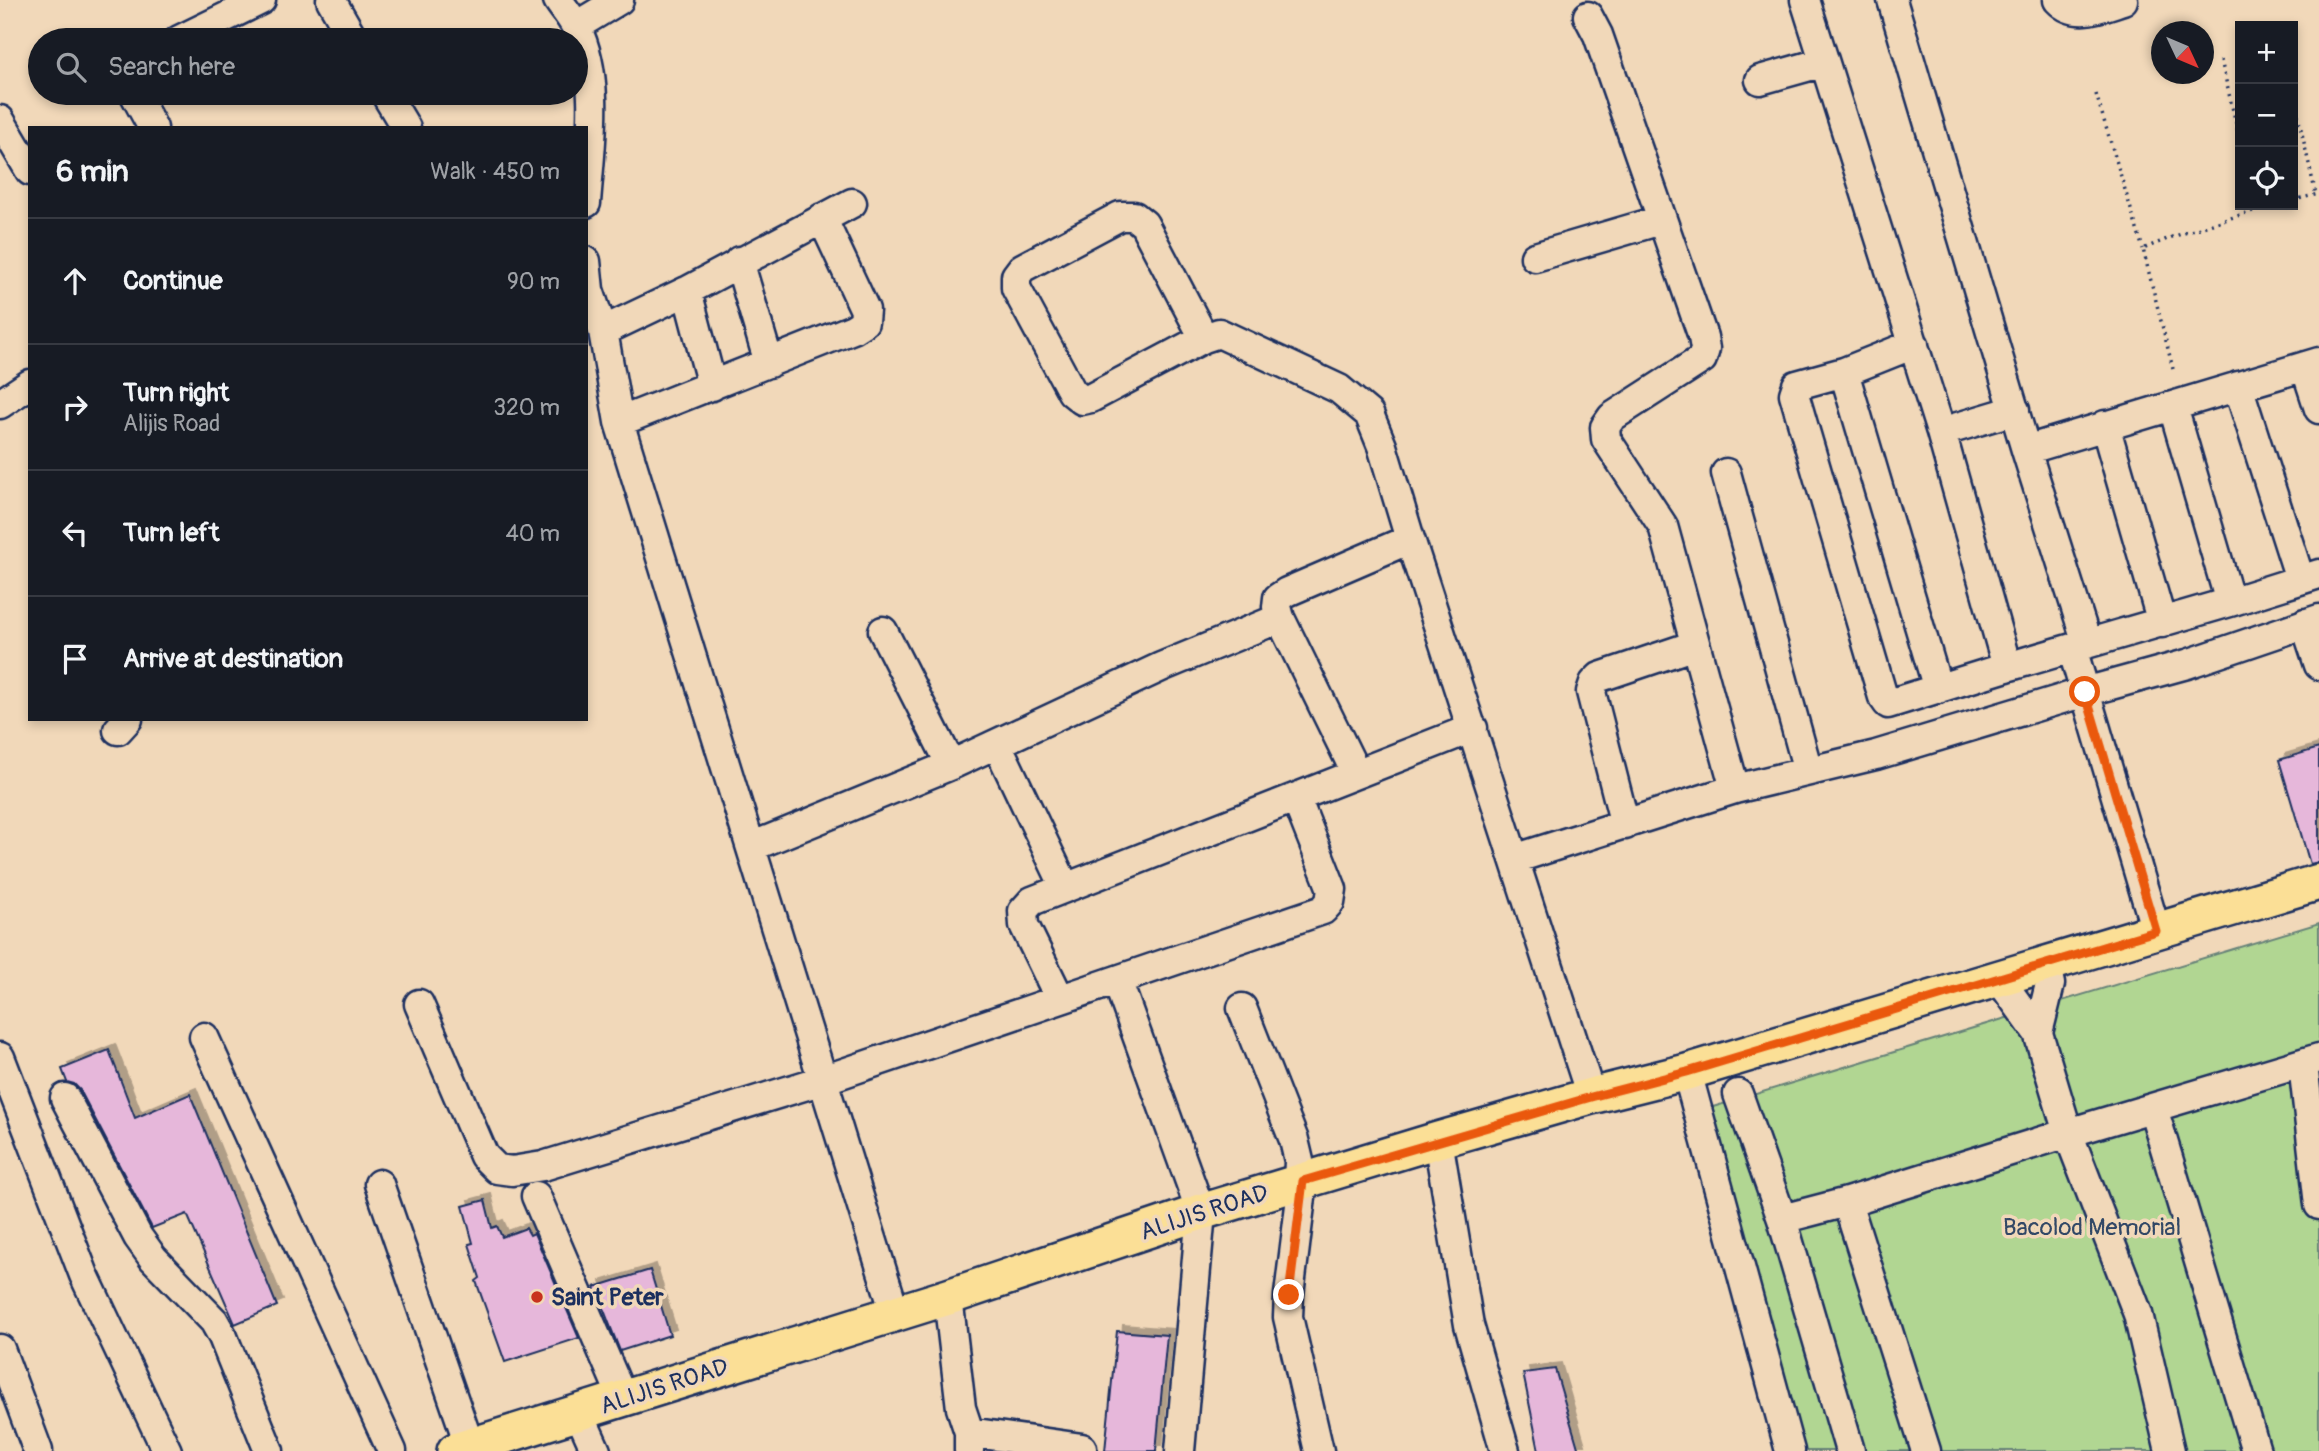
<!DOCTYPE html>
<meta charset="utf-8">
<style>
:root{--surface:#171b24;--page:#20242c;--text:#f1f3f6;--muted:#9ea1a6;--line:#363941}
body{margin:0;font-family:Pangolin,sans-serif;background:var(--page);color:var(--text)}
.controls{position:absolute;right:21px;top:21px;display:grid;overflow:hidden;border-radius:0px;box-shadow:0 4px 10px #0003}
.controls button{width:63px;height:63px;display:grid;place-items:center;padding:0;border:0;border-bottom:2px solid var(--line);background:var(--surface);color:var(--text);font:35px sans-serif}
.compass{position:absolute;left:2151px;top:21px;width:63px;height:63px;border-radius:50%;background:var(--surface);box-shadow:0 4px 10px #0003;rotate:134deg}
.stop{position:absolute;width:21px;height:21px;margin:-16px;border:5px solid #ea580c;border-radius:50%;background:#fff}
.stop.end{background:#ea580c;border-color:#fff;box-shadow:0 2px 7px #0008}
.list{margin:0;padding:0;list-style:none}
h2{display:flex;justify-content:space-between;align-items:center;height:91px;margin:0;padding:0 28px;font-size:30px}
h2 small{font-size:23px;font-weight:400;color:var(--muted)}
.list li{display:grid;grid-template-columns:46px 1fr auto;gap:21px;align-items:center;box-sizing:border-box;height:126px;padding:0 28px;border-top:2px solid var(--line)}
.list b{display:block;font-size:26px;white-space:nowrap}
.list p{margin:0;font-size:23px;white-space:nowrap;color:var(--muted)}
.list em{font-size:23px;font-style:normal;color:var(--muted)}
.icon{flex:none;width:38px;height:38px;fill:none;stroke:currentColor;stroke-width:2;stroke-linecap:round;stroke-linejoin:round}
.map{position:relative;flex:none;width:2319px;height:1451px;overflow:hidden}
.search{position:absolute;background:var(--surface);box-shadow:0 4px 10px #0003;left:28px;top:28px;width:560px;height:77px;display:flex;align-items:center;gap:18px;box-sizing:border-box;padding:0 24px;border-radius:38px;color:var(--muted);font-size:26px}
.panel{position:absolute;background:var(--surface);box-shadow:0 4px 10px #0003;left:28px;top:126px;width:560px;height:595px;border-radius:0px}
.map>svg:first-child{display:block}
</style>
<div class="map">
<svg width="2319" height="1451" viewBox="0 0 2319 1451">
<defs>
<filter id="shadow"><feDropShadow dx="6" dy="-6" stdDeviation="0" flood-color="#0004"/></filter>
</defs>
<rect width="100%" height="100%" fill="#f1d8b9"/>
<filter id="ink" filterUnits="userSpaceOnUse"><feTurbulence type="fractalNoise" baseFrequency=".0143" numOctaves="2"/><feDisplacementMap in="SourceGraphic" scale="14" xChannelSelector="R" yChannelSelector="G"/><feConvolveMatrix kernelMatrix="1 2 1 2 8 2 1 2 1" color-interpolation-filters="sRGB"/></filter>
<g filter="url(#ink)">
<path fill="#b1d692" stroke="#668278" stroke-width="2" d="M2319 923V1451H1799L1703 1110Z"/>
<path fill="#e6b7da" stroke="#1b2f5e" stroke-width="2" filter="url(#shadow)" d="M2319 748V862L2310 864 2279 760Z
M109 1050 135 1118 190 1094 277 1306 235 1324 187 1214 152 1228 80 1090 74 1084 67 1082 62 1069Z
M485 1200 492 1228 497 1226 502 1237 526 1228 530 1235 534 1233 579 1338 505 1362 476 1281 480 1278 469 1244 473 1243 463 1206Z
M650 1270 670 1335 620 1351 595 1287Z
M1117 1331 1167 1335 1156 1451H1105Z
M1555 1369 1579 1451H1539L1523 1373Z"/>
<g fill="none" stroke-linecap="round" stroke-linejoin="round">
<defs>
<path id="minor" d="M331 0 354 40
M558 0C564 9 571 17 576 27 602 79 590 147 586 203
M1805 0 1941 432 2007 667
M1892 0 2026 450 2087 643
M2058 0C2076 19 2101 7 2123 0
M1588 16 1598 35 1703 337 1705 349 1702 359 1612 417 1605 427 1606 439 1663 526 1735 789
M576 26 619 0
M179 40 261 0
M1760 80 1824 62
M134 93 153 128
M385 93 406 128
M0 120 30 171
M852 203 687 291 603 331 619 422 895 1313
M1535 257 1661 220
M586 261 589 290 603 331
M739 261 769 363
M687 291 712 386
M1204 338 1144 224 1134 216H1120L1022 268 1016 276V288L1072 392 1082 400 1091 398 1204 338 1219 333 1339 389 1369 414 1382 446 1410 539 1591 1096
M1914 344 1844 372 1797 385 1794 394 1883 697 1888 704 2007 667 2230 602 2319 574
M2305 366 2319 409
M1844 372 1938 689
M2238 386 2300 579
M0 404 30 384
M2173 407 2230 602
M619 422 853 329 864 322 865 310 822 218
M2105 425 2162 623
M1941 432 2015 410
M2026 450 2319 362
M1726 473 1808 771
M2305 623 2319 665
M883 631 951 765
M2072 648 2156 931
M118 730 128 719
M997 744 1065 887
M1356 773 1280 618 1277 607 1278 598 1287 592 1410 539
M1625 825 1591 692 1594 683 1600 677 1695 645
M751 847 951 765 1161 667 1280 618
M1514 859 1735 789 1876 755 2085 692 2187 664 2319 619
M1117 980 1201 1212 1180 1451
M2000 980 2038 1033 2068 1133 2138 1314 2170 1451
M1060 999 1024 925 1023 911 1032 901 1473 728
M419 1004 484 1156 497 1169 512 1171 543 1166 823 1080 1323 910 1330 902 1332 889 1296 798
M1242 1008 1294 1140 1299 1161 1298 1183
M2038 1033 2050 984 2046 966
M204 1037 392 1451
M0 1057 84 1275 167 1451
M2303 1064 2319 1205
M1687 1072 1790 1451
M1738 1094 1782 1219 1850 1451
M65 1098 138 1237 153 1258 214 1321 223 1337 269 1451
M2153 1108 2256 1451
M1438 1140 1469 1325 1505 1451
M1303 1181 1289 1295 1288 1317 1319 1451
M379 1184 470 1447
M536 1196 623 1399
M1847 1202 1926 1451
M1782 1219 1847 1202 2068 1133 2319 1058
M948 1297 961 1408 969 1432V1451
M0 1349 38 1451
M579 1413 596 1451
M969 1432 1082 1448"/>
<path id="major" d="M455 1451 948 1297 1201 1212 1438 1140 1591 1096 1687 1072 2319 882"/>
</defs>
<use href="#minor" stroke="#1b2f5e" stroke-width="33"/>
<use href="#major" stroke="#1b2f5e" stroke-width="40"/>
<path stroke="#1b2f5e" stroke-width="3.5" stroke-dasharray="2 5" stroke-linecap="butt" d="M2221 60 2240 140
M2096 94 2143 249
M2293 94 2316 195
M2293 200 2319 194
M2173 369 2143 249 2172 237 2271 205"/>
<use href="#minor" stroke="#f1d8b9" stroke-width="28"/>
<use href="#major" stroke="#fbdf96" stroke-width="35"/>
</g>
</g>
<g fill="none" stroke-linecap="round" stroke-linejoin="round" filter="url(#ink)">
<path stroke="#ea580c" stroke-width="9" d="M1289 1295 1303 1181 1591 1097 1687 1072 2156 931 2085 692"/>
</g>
<circle fill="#c8321e" stroke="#f1d8b9" stroke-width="2.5" cx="537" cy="1297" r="7"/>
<g text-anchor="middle" stroke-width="7" stroke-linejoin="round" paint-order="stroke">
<g font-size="24" fill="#1b2f5e" stroke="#f1d8b9">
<text transform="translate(1204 1212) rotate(-18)" y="8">ALIJIS ROAD</text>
<text transform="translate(664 1386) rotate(-18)" y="8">ALIJIS ROAD</text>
</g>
<g font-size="24" fill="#324866" stroke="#f1d8b9">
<text x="2092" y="1235">Bacolod Memorial</text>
</g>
<g font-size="24" font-weight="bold" fill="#1b2f5e" stroke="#f1d8b9" text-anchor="start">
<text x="551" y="1305">Saint Peter</text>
</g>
</g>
</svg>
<div class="controls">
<button>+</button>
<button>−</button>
<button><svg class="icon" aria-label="locate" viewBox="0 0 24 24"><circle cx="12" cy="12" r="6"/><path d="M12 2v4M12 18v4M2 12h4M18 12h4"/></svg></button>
</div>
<svg class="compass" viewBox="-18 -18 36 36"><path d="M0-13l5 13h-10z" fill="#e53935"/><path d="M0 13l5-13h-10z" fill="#9ea1a6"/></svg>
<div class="stop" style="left:2085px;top:692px"></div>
<div class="stop end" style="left:1289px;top:1295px"></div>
<div class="search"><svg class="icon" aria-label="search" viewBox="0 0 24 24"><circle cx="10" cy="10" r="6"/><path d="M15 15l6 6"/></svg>Search here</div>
<section class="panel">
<h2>6 min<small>Walk · 450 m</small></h2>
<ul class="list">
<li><svg class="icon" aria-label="ahead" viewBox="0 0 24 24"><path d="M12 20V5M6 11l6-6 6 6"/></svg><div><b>Continue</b></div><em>90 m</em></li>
<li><svg class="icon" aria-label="right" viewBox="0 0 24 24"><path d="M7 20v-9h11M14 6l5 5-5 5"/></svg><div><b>Turn right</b><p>Alijis Road</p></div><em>320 m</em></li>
<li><svg class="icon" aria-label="left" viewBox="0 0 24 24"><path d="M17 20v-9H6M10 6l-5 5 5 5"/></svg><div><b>Turn left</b></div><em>40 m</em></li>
<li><svg class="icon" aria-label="arrive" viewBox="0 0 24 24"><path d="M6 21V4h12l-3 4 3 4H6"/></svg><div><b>Arrive at destination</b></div></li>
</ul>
</section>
</div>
